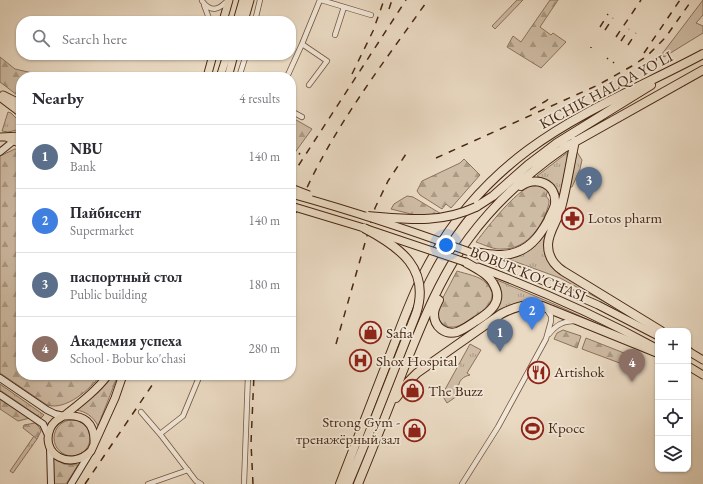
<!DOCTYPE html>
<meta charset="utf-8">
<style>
:root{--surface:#fff;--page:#f2f2f3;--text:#2b2b33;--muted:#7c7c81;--line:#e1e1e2;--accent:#8f2418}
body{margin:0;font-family:"EB Garamond",serif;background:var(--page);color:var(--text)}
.controls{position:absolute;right:12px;bottom:12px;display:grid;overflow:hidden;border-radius:8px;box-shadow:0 1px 3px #0004}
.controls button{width:36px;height:36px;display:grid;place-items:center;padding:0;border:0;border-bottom:1px solid var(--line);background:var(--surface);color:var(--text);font:20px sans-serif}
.you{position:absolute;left:446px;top:245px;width:14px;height:14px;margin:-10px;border:3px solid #fff;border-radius:50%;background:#1a73e8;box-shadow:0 0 0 6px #1a73e833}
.badge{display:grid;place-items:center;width:26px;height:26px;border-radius:50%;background:var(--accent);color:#fff;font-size:13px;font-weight:700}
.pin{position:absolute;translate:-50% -33px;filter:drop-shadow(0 1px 2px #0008)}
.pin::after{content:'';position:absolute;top:21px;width:14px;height:12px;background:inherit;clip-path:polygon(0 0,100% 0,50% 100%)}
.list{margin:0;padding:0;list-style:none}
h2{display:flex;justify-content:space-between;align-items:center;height:52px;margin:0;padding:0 16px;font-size:17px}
h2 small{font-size:13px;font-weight:400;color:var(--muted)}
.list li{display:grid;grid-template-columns:26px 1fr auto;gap:12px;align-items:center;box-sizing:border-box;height:64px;padding:0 16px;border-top:1px solid var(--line)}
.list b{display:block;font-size:15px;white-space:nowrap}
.list p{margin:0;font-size:13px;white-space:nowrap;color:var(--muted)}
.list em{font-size:13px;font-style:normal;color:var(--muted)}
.icon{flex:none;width:22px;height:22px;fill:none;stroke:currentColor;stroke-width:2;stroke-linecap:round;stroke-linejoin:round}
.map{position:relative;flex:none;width:703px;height:484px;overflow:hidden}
.search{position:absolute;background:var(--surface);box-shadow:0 1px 3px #0004;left:16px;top:16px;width:280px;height:44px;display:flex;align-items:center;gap:10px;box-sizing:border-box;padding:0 14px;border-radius:16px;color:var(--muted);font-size:15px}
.panel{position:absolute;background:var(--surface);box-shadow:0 1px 3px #0004;left:16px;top:72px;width:280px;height:308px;border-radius:16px}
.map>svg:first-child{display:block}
</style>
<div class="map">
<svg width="703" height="484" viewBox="0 0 703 484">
<defs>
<pattern id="grass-tufts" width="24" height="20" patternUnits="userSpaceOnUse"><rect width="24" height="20" fill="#cfbca5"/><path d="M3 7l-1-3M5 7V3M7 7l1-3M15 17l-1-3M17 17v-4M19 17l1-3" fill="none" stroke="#aa9985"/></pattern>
<pattern id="forest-firs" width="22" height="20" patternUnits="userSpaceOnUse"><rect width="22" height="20" fill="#cfbca5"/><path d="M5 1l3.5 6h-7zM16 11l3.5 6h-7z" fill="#aa9985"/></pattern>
</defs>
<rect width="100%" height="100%" fill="#eadac3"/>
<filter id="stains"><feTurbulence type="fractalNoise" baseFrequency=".005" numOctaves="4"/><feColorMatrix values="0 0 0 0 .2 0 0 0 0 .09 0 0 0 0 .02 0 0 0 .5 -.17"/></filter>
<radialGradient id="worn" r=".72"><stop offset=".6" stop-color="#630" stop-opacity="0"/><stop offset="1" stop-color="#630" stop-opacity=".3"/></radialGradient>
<path fill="url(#grass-tufts)" stroke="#8c725c" d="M517 0H523L495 29 492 26Z
M8 112 11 113 21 123V129L8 132 2 131Z
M568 152 561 194 557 193 543 179 537 176Z
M577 152 582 160 580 169 572 187H570Z
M550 223 544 241 545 254 614 307 560 278 508 259C512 257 518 256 523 254 537 248 543 236 550 223Z
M497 280 554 304 604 327 536 302C519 300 507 306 493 315 503 304 503 292 497 280Z
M470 344 481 350 467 373 470 375C460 377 456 385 460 394L447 403 442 395Z
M0 384 44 415 41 418 0 390Z
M34 436 37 439 13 473 10 471Z"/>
<path fill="url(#forest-firs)" stroke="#8c725c" d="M550 0H558L540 27 551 35 553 33 566 42 541 68 507 47 513 36 521 42Z
M0 57 15 69 50 77H21V98L0 82Z
M291 117 312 129 291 158Z
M15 149 21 150V375H101C90 389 66 411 47 405L0 373V156Z
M464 159 480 175 451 208 446 204 442 209 420 195 417 191 422 181 460 163Z
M533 184 544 187 548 190 546 196 549 200V203C544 224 528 249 503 249 494 250 485 245 476 242 490 224 513 194 533 184Z
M407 196 413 197 443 215 439 221 391 209 394 204Z
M457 271C466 274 480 276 486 283 501 298 485 310 473 317 466 322 459 328 450 327 446 327 443 324 440 321L438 322V307Z
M563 330 581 336 577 348 554 339 557 333Z
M586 338 629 355 625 365 582 349Z
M113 375H118L98 426C94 417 85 411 76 410L101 389Z
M0 398 30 418 18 421 0 409Z
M54 438a18 18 0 1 1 36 0a18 18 0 1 1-36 0Z
M35 423 39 427 41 431 37 439 23 428 24 425Z
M53 458 64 464 78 465 66 484H54Z"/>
<path fill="#cfbca5" stroke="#8c725c" d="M703 0V15L696 23 703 26V33L664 57 662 54Z"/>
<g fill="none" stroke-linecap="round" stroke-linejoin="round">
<defs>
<path id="street" d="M321 0 371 15
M202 1C211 13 219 10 228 0
M204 5 210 21
M255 21 260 0
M335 35 344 7
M239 77 246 55
M287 77 302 44
M309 85 327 61 302 44 320 0
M291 111 302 117
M549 334C556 325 563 321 575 321
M141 412 160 434 196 481 201 484
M160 434 183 416 200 375
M148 484 188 470
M244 484 248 375
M462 484 498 427 546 339 551 321V316L547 310"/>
<path id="secondary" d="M0 152 16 139
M0 378 47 410 55 414 64 416
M0 395 43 424 48 435
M50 447 51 484
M71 484 91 451"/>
<path id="primary" d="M223 21 229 0
M237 21 243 0
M244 21 250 0
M207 77 213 55
M220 77 227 55
M228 77 234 55
M3 95 21 104
M0 97 21 113
M0 137 21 136
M6 137 21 144
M478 267C540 290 600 317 658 349
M525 273 598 305 658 336
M688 351 703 360
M688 366 703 375
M108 375C97 390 80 403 65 415 59 419 53 421 50 429 40 455 71 471 91 451L115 398 123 375
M64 416C84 414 95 423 94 443"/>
<path id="highway" d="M575 141C570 163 567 186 561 208 558 220 548 232 548 245 548 256 554 265 563 271L661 331
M476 207 493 196 528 165 557 143 651 85
M473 252C485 253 498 257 510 254 529 250 539 237 548 221 550 215 554 210 555 204 557 183 536 176 521 186
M439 300C437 304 434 309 434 314 434 327 445 335 457 332 463 330 470 325 476 321 489 313 504 302 494 285 489 274 475 268 465 262
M688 351 689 352
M396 398 408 382 417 373 501 314C514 307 527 303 542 306L658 353
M340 484C356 443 372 401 388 360 400 330 410 299 425 271 450 223 485 182 528 150 582 110 645 85 703 54
M348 484 372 426
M358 484C374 445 389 407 404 368 422 323 440 277 469 238 495 203 528 173 564 148L703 70"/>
</defs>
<use href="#street" stroke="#72553e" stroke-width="6"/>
<use href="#secondary" stroke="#4a2912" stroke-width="8"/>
<use href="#primary" stroke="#4a2912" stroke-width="9"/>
<use href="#highway" stroke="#4a2912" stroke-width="10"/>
<use href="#street" stroke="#f1e7d8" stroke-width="4.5"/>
<use href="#secondary" stroke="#f1e7d8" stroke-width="6"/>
<use href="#primary" stroke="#eadac3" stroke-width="7"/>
<use href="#highway" stroke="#eadac3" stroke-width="8"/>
<path stroke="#4a2912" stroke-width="1.5" stroke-dasharray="7 7" stroke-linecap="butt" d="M389 9 392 0
M600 27 608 14
M605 30 613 18
M616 37 641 0
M621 41 629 29
M628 45 636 33
M591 48V47
M644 53 680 0
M607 59 608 58
M613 63 614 62
M352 74 373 31 384 0
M530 110 546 101 553 95
M436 158 598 85 632 66 647 56 665 38 692 0
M291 166 300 153
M291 177 406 0
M291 226C321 143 377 72 428 0
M336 344 375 208 388 181 406 154
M85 484 159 375
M253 484 251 443 254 375"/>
<defs>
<path id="primary-bridge" d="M291 188 309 195
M291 194C371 216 448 243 525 273
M291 206 364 228 465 262"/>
<path id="highway-bridge" d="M368 216C407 219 440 224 476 207
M364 228C400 247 431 269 416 314L372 426"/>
</defs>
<use href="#primary-bridge" stroke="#4a2912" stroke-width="9" stroke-linecap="butt"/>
<use href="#highway-bridge" stroke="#4a2912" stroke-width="10" stroke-linecap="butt"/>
<use href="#primary-bridge" stroke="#eadac3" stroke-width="7"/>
<use href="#highway-bridge" stroke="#eadac3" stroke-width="8"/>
</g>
<defs>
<symbol id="pharmacy-ring" viewBox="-11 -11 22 22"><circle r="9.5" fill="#f1e7d8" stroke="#8f2418" stroke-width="1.5"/><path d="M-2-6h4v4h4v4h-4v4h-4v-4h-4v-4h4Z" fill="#8f2418"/></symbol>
<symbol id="shop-ring" viewBox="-11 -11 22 22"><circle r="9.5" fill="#f1e7d8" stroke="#8f2418" stroke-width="1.5"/><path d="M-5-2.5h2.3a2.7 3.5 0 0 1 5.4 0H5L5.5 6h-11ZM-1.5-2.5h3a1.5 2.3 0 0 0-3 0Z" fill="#8f2418"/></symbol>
<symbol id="hospital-ring" viewBox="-11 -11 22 22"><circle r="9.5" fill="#f1e7d8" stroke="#8f2418" stroke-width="1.5"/><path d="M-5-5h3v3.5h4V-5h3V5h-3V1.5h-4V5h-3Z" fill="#8f2418"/></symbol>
<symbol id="restaurant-ring" viewBox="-11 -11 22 22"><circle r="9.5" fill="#f1e7d8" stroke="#8f2418" stroke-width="1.5"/><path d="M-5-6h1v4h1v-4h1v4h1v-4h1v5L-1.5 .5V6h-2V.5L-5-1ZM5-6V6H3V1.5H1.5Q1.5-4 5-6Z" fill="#8f2418"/></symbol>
<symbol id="stadium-ring" viewBox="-11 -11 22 22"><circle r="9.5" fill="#f1e7d8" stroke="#8f2418" stroke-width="1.5"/><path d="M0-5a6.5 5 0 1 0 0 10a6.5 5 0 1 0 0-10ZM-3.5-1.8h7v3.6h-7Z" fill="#8f2418"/></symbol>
</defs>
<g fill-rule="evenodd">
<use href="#pharmacy-ring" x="560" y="206" width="25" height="25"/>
<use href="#shop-ring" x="358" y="320" width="25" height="25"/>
<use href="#hospital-ring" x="348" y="348" width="25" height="25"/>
<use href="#restaurant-ring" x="526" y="360" width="25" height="25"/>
<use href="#shop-ring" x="400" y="378" width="25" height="25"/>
<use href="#stadium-ring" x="520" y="416" width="25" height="25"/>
<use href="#shop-ring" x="402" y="418" width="25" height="25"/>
</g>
<g text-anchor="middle" stroke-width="3.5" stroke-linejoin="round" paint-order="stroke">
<g font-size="15" fill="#4a2912" stroke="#f1e7d8">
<text transform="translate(606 90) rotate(-28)" y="5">KICHIK HALQA YO'LI</text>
<text transform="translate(528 274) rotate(22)" y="5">BOBUR KO'CHASI</text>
</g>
<g font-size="15" fill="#4a2912" stroke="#f1e7d8" text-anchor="start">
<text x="588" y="223">Lotos pharm</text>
<text x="386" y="338">Safia</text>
<text x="376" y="366">Shox Hospital</text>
<text x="554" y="377">Artishok</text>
<text x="428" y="396">The Buzz</text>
<text x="400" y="427" text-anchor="end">Strong Gym -<tspan x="400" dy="17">тренажёрный зал</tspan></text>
<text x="548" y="433">Кросс</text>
</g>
</g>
<rect width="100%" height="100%" filter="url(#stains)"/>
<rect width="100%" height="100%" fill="url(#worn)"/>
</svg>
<div class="controls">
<button>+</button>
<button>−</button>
<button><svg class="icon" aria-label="locate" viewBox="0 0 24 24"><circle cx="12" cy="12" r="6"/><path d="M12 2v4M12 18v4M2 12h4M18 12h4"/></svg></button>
<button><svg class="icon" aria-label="layers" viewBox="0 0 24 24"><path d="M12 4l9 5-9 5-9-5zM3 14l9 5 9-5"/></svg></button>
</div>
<div class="you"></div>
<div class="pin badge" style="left:500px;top:352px;background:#5c6f8a">1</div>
<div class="pin badge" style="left:532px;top:330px;background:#3f7fe0">2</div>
<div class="pin badge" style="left:589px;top:200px;background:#5c6f8a">3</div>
<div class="pin badge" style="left:632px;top:382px;background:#8d6e63">4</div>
<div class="search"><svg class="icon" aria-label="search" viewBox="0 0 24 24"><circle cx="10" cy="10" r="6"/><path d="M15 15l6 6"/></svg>Search here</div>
<section class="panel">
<h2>Nearby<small>4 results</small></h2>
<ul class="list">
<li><span class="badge" style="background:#5c6f8a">1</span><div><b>NBU</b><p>Bank</p></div><em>140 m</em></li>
<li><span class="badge" style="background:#3f7fe0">2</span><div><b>Пайбисент</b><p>Supermarket</p></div><em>140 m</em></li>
<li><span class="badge" style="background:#5c6f8a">3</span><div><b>паспортный стол</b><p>Public building</p></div><em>180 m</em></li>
<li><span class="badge" style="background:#8d6e63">4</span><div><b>Академия успеха</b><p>School · Bobur ko'chasi</p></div><em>280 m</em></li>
</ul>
</section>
</div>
